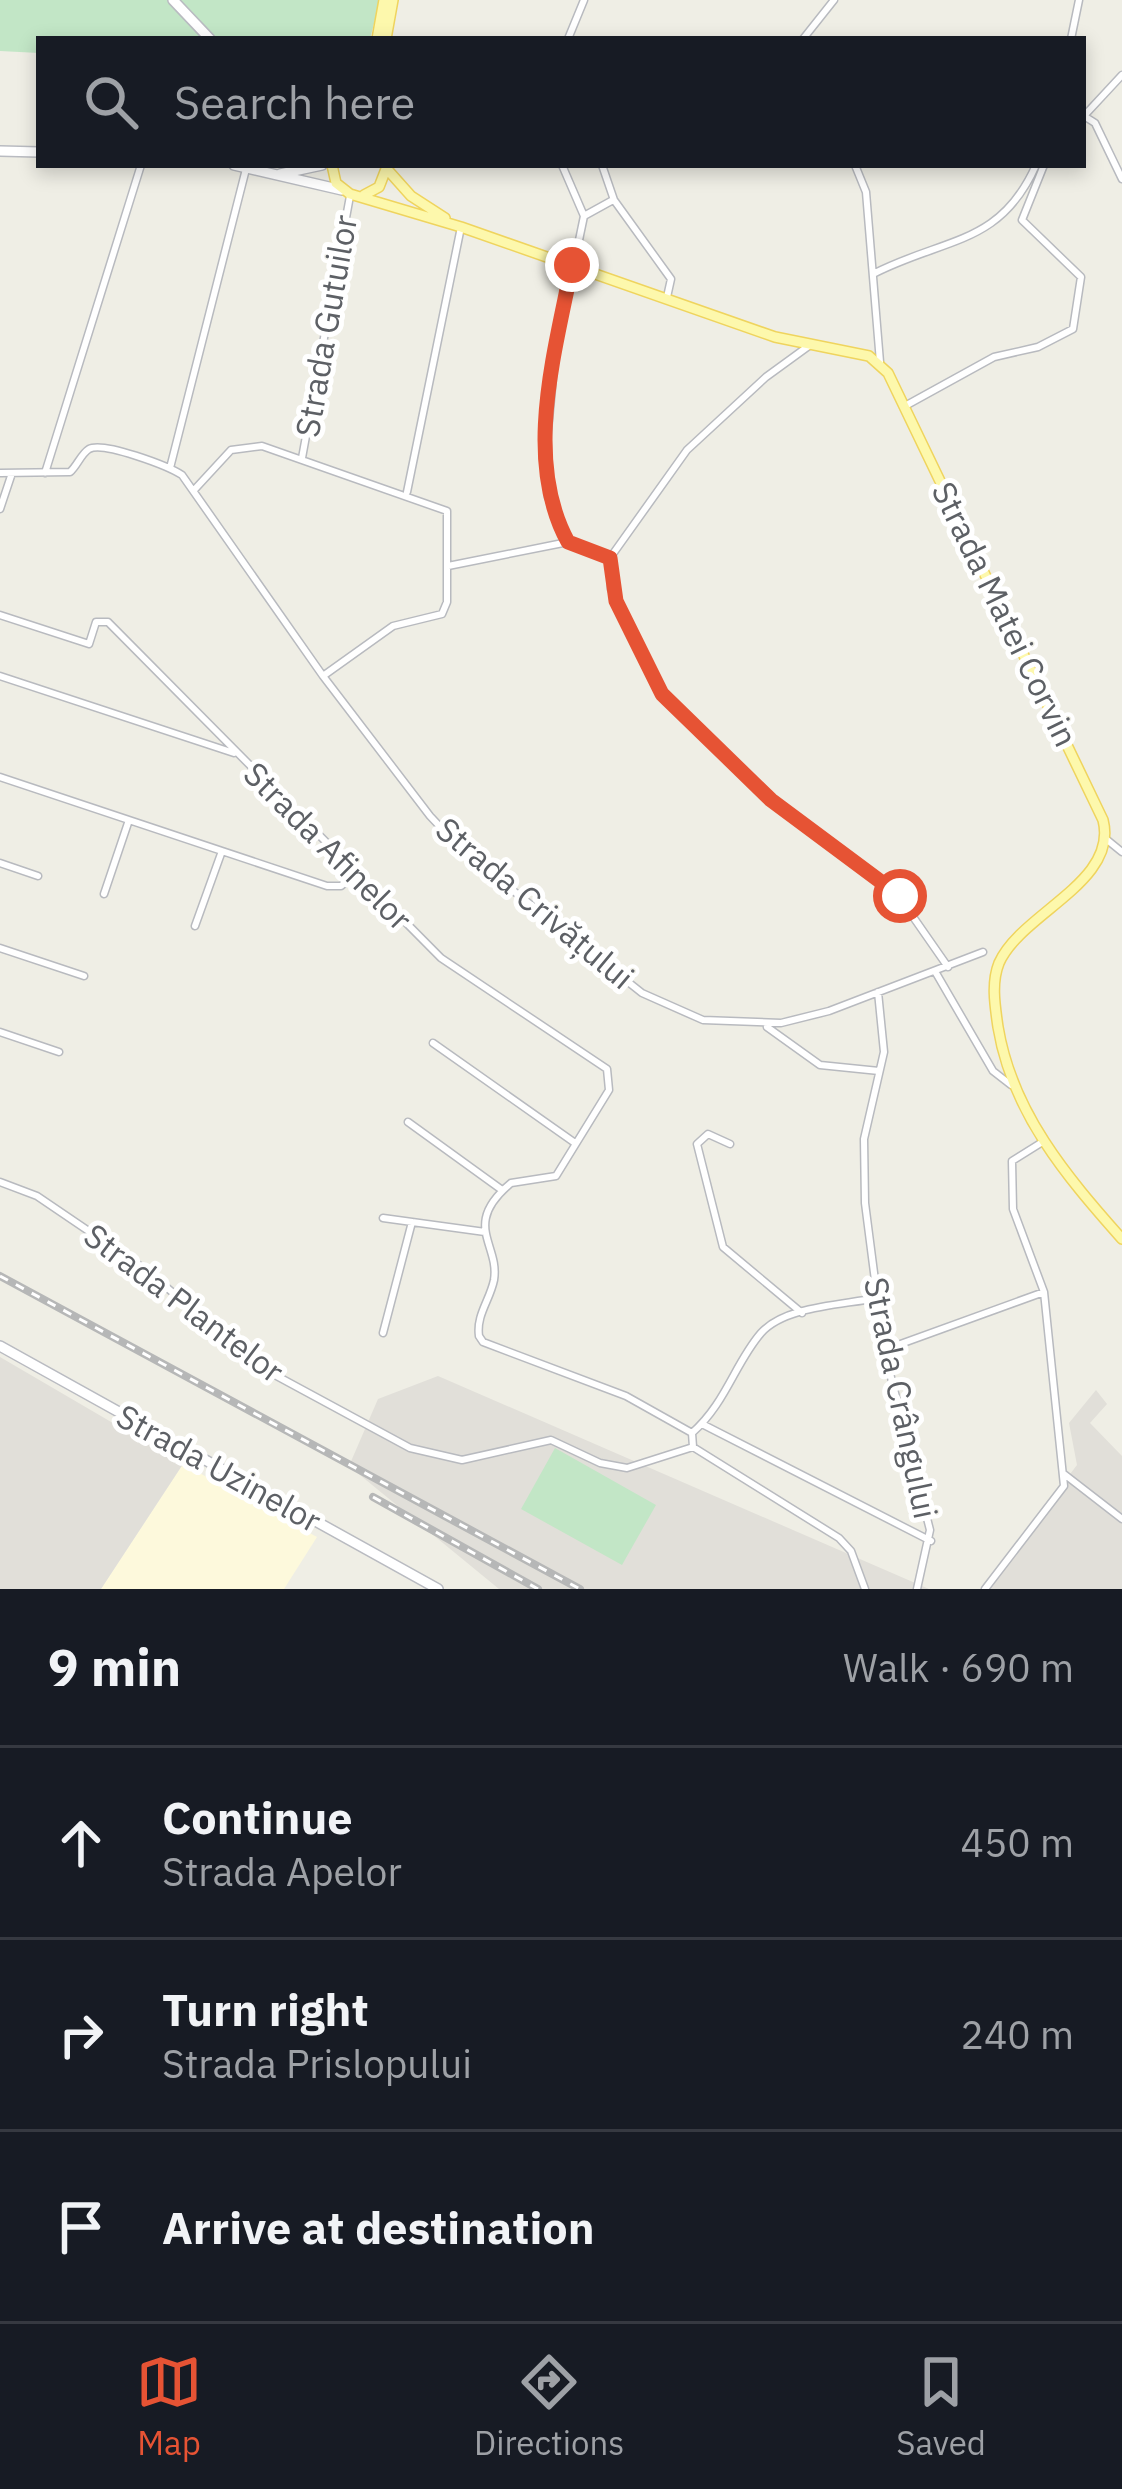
<!DOCTYPE html>
<meta charset="utf-8">
<style>
:root{--surface:#171b24;--page:#242831;--text:#f1f3f6;--muted:#9ea1a6;--line:#363941;--accent:#e65334}
body{margin:0;font-family:"IBM Plex Sans",sans-serif;background:var(--page);color:var(--text)}
.stop{position:absolute;width:36px;height:36px;margin:-27px;border:9px solid #e65334;border-radius:50%;background:#fff}
.stop.end{background:#e65334;border-color:#fff;box-shadow:0 3px 12px #0008}
.list{margin:0;padding:0;list-style:none}
h2{display:flex;justify-content:space-between;align-items:center;height:156px;margin:0;padding:0 48px;font-size:51px}
h2 small{font-size:39px;font-weight:400;color:var(--muted)}
.list li{display:grid;grid-template-columns:78px 1fr auto;gap:36px;align-items:center;box-sizing:border-box;height:192px;padding:0 48px;border-top:3px solid var(--line)}
.list b{display:block;font-size:45px;white-space:nowrap}
.list p{margin:0;font-size:39px;white-space:nowrap;color:var(--muted)}
.list em{font-size:39px;font-style:normal;color:var(--muted)}
.icon{flex:none;width:66px;height:66px;fill:none;stroke:currentColor;stroke-width:2;stroke-linecap:round;stroke-linejoin:round}
.map{position:relative;flex:none;width:1122px;height:1589px;overflow:hidden}
.search{position:absolute;background:var(--surface);box-shadow:0 6px 18px #0003;left:36px;right:36px;top:36px;height:132px;display:flex;align-items:center;gap:30px;box-sizing:border-box;padding:0 42px;border-radius:0px;color:var(--muted);font-size:45px}
.sheet{height:732px;background:var(--surface)}
nav{display:flex;justify-content:space-around;align-items:center;box-sizing:border-box;height:168px;border-top:3px solid var(--line);background:var(--surface);font-size:33px;color:var(--muted)}
nav a{display:grid;justify-items:center;gap:6px}
nav .on{color:var(--accent)}
.map>svg:first-child{display:block}
</style>
<div class="map">
<svg width="1122" height="1589" viewBox="0 0 1122 1589">
<rect width="100%" height="100%" fill="#efeee5"/>
<path fill="#fdf9dc" d="M183 1464 317 1537 284 1589H101Z"/>
<path fill="#e1dfd9" d="M0 1357 183 1464 101 1589H0Z
M438 1376 929 1589H499L349 1466 378 1399Z
M1096 1390 1107 1404 1090 1423 1122 1456V1589H982L1077 1465 1069 1423Z"/>
<path fill="#c2e6c6" d="M0 0H380L370 39H39V53L0 51Z
M555 1448 656 1505 622 1565 521 1509Z"/>
<g fill="none" stroke-linecap="round" stroke-linejoin="round">
<defs>
<path id="street" d="M568 39 584 0
M803 39 834 0
M1071 39 1079 0
M1084 116 1095 123 1122 179
M1083 117 1122 75
M562 165 584 216 555 356 545 462 548 497 568 542 610 558
M602 165 614 200 671 279 667 297
M855 165 866 192 880 362
M584 216 613 200
M873 274C945 237 1000 246 1036 165
M810 345 766 377 687 450 610 558 611 589 662 695 771 800 893 888 948 967
M905 406 994 357 1038 347 1073 329 1081 277 1022 220 1044 165
M302 458 350 196
M170 468 246 169
M0 473 70 472C77 466 81 454 89 449 103 441 168 466 182 475L323 676 430 816 463 851 642 993 703 1020 781 1023 829 1011 983 952
M45 473 141 165
M195 489 231 450 262 446 447 511V602L442 614 393 626 323 676
M407 492 461 227
M0 509 12 473
M448 566 568 542
M0 615 89 644 96 622H108L441 958 607 1069 609 1090 556 1176 511 1183C461 1225 500 1244 494 1280 490 1300 476 1315 479 1336L483 1342 626 1396 692 1433
M0 676 234 753
M0 777 327 886H341L356 873
M1106 839 1122 852
M0 863 38 876
M104 894 129 820
M195 926 222 851
M0 948 84 976
M936 973 993 1071 1011 1085
M878 992 884 1052 864 1139 865 1203 884 1350 930 1530 917 1589
M767 1027 820 1065 879 1071
M0 1032 59 1052
M433 1043 575 1143
M408 1122 502 1190
M730 1144 708 1134 697 1144 723 1247 802 1313
M0 1182 37 1196 146 1270 262 1368 410 1448 462 1460 551 1440 600 1463 627 1468 693 1447 839 1538 851 1551 865 1589
M383 1218 485 1232
M383 1333 412 1222
M884 1350 1044 1292
M702 1424 931 1541
M693 1447 692 1433C726 1403 735 1363 761 1333 785 1306 843 1305 876 1298
M1064 1474 1122 1519
M985 1589 1064 1486 1044 1292 1013 1209 1012 1161 1044 1141"/>
<path id="secondary" d="M173 0 210 39
M0 151 39 152
M234 165 342 190
M280 174 322 165
M0 1346 438 1589"/>
<path id="primary" d="M377 39 384 0
M386 39 393 0
M332 165 336 183 350 194 461 227 775 337 869 356 888 373 1103 820C1119 882 1021 913 999 963 991 983 995 1006 998 1027 1012 1112 1066 1176 1122 1239
M386 168 411 196 445 218
M364 195 379 187 386 169"/>
</defs>
<use href="#street" stroke="#b8babf" stroke-width="9"/>
<use href="#secondary" stroke="#b9bbc1" stroke-width="12"/>
<use href="#primary" stroke="#efd45e" stroke-width="12"/>
<use href="#street" stroke="#fff" stroke-width="6"/>
<use href="#secondary" stroke="#fff" stroke-width="9"/>
<use href="#primary" stroke="#fdf8ac" stroke-width="9"/>
<defs>
<path id="rail" d="M0 1276 580 1589
M373 1497 538 1589"/>
</defs>
<use href="#rail" stroke="#b6b7b7" stroke-width="8"/>
<use href="#rail" stroke="#fff" stroke-width="3" stroke-dasharray="9" stroke-linecap="butt"/>
</g>
<g fill="none" stroke-linecap="round" stroke-linejoin="round">
<path stroke="#e65334" stroke-width="15" d="M572 265C555 352 523 460 568 542L610 558 616 601 662 694 771 800 900 896"/>
</g>
<g text-anchor="middle" stroke-width="10" stroke-linejoin="round" paint-order="stroke">
<g font-size="33" fill="#5d6065" stroke="#fff">
<text transform="translate(326 326) rotate(-80)" y="12">Strada Gutuilor</text>
<text transform="translate(1005 614) rotate(64)" y="12">Strada Matei Corvin</text>
<text transform="translate(328 846) rotate(45)" y="12">Strada Afinelor</text>
<text transform="translate(535 903) rotate(40)" y="12">Strada Crivățului</text>
<text transform="translate(184 1303) rotate(37)" y="12">Strada Plantelor</text>
<text transform="translate(901 1398) rotate(78)" y="12">Strada Crângului</text>
<text transform="translate(219 1468) rotate(29)" y="12">Strada Uzinelor</text>
</g>
</g>
</svg>
<div class="stop" style="left:900px;top:896px"></div>
<div class="stop end" style="left:572px;top:265px"></div>
<div class="search"><svg class="icon" aria-label="search" viewBox="0 0 24 24"><circle cx="10" cy="10" r="6"/><path d="M15 15l6 6"/></svg>Search here</div>
</div>
<section class="sheet">
<h2>9 min<small>Walk · 690 m</small></h2>
<ul class="list">
<li><svg class="icon" aria-label="ahead" viewBox="0 0 24 24"><path d="M12 20V5M6 11l6-6 6 6"/></svg><div><b>Continue</b><p>Strada Apelor</p></div><em>450 m</em></li>
<li><svg class="icon" aria-label="right" viewBox="0 0 24 24"><path d="M7 20v-9h11M14 6l5 5-5 5"/></svg><div><b>Turn right</b><p>Strada Prislopului</p></div><em>240 m</em></li>
<li><svg class="icon" aria-label="arrive" viewBox="0 0 24 24"><path d="M6 21V4h12l-3 4 3 4H6"/></svg><div><b>Arrive at destination</b></div></li>
</ul>
</section>
<nav>
<a class="on"><svg class="icon" aria-label="map" viewBox="0 0 24 24"><path d="M3 6l6-2 6 2 6-2v14l-6 2-6-2-6 2zM9 4v14M15 6v14"/></svg>Map</a>
<a><svg class="icon" aria-label="directions" viewBox="0 0 24 24"><path d="M12 3l9 9-9 9-9-9zM9 14v-3h6M13 9l2 2-2 2"/></svg>Directions</a>
<a><svg class="icon" aria-label="saved" viewBox="0 0 24 24"><path d="M7 4h10v16l-5-4-5 4z"/></svg>Saved</a>
</nav>
